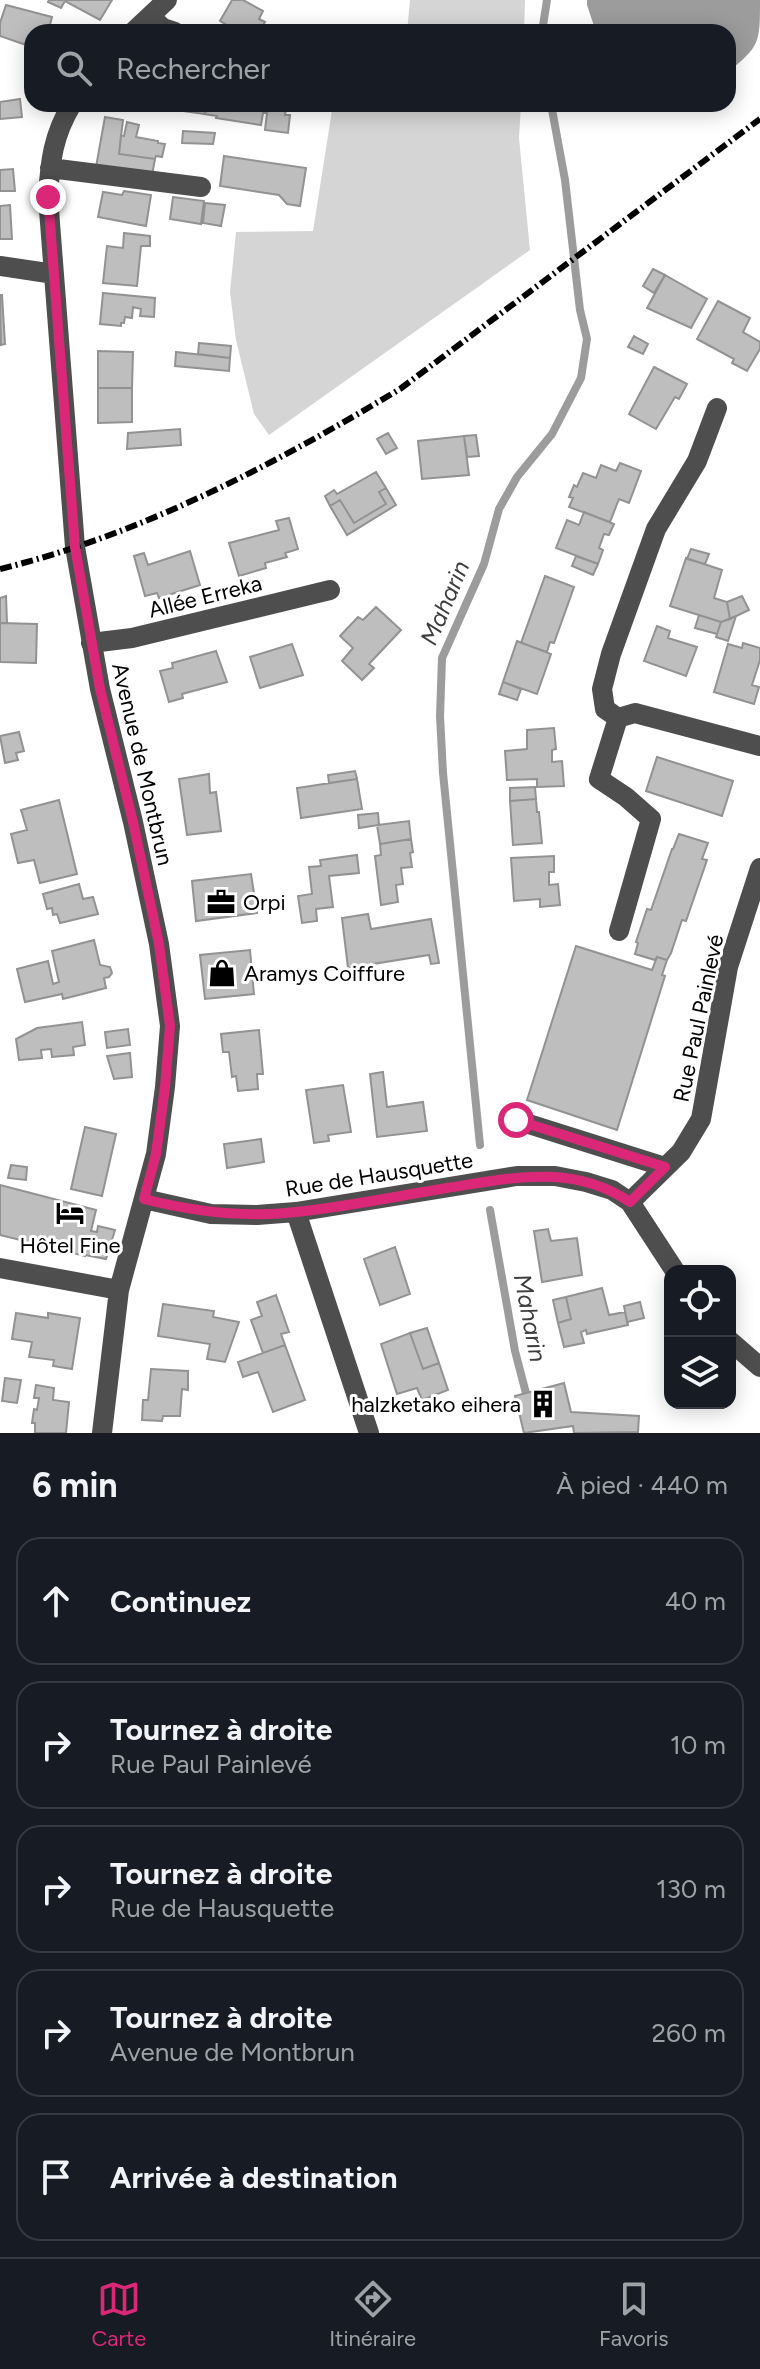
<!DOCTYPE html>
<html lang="fr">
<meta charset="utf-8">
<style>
:root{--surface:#171b24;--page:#20242c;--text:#f1f3f6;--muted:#9ea1a6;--line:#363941;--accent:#db2777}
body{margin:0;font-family:Figtree,sans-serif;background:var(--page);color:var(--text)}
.controls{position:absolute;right:24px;bottom:24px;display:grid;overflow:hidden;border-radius:16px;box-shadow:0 4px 20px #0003}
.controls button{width:72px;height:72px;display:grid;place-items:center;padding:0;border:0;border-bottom:2px solid var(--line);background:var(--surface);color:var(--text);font:40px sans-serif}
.stop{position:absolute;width:24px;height:24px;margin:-18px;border:6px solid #db2777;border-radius:50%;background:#fff}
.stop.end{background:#db2777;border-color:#fff;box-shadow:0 2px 8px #0008}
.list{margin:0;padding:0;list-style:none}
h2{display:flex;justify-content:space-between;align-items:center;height:104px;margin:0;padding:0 32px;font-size:34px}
h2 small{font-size:26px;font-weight:400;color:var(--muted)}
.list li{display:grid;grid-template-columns:52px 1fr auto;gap:24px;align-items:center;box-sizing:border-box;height:128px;margin:0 16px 16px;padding:0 16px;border:2px solid var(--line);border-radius:24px}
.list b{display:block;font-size:30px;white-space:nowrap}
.list p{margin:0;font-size:26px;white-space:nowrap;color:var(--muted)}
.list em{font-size:26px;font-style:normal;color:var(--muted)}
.icon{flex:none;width:44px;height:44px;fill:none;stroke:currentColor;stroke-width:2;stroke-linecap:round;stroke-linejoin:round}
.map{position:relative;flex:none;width:760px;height:1433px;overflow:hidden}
.search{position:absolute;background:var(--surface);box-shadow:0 4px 20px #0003;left:24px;right:24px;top:24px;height:88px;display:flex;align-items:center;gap:20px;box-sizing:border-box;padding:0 28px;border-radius:24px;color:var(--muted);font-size:30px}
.sheet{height:824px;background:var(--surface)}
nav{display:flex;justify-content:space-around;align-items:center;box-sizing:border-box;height:112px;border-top:2px solid var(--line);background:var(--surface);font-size:22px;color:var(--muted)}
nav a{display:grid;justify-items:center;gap:4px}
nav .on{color:var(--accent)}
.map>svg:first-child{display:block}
</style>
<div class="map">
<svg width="760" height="1433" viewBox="0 0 760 1433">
<rect width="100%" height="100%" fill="#fff"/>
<path fill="#d5d5d5" d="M410 0H525L524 32H407Z
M333 104H521L519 138 530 250 269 435 254 414 236 340 230 292 236 232 313 231Z"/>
<path fill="#9c9c9c" d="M587 0H760C760 43 760 46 728 72V32H596L587 5Z"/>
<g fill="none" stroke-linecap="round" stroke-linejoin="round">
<path stroke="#9c9c9c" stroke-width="8" d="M542 32 547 0
M480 1145 443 773 440 716 442 658 484 564 499 509 517 477 552 434 581 378 587 339 580 310 565 180 551 104
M490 1210 515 1351 528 1401"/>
</g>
<path fill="#bebebe" stroke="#929292" stroke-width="2" d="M49 0H112L100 20 65 1 61 8 48 2Z
M232 0H243L263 11 259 19 265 22 259 32 253 29 251 32H221L225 24 220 21Z
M6 5 52 17 48 32H32V47L0 36V23Z
M20 99 22 117 0 119V102Z
M155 104H213L204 114 154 107Z
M213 104H287L285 115H290L288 133 265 130 267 113H263L261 125 216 118 217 116 204 114Z
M105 117 123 120 119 154 155 159 152 175 96 167Z
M127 122 139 125 136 137 158 141V143L165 144 162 157 156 156 155 159 119 154 121 135 124 136Z
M183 131 215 133 213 144 182 143Z
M224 156 306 168 300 206 287 204 279 195 220 186Z
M13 169 15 191H0V170Z
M124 191 151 195 146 226 98 217 103 192 122 195Z
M173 197 204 201 201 224 170 219Z
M205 203 225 205 221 226 203 223Z
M10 205 12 239H0V206Z
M124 233 150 236V246H141L137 286 103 283 107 246 123 248Z
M653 269 665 275 654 293 643 286Z
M665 275 707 299 691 328 647 308Z
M103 293 155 298 154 317 140 316 141 309 133 307 132 318 125 317 124 323H121V326L100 324Z
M0 295H2L5 344 1 345Z
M718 301 750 318 743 332 760 342V349L747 371 732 363 734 359 697 339Z
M634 336 648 344 643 354 628 347Z
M199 343 231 346 230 358 198 354Z
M98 351 133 352 132 388H98Z
M176 352 230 358 229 371 175 366Z
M654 367 687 384 679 399 675 397 656 429 629 414Z
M98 388H132V422L98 423Z
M180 429 181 445 127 449 128 433Z
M388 433 397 448 386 454 377 439Z
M476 435 479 456 467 457 464 436Z
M464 436 469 475 422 479 418 441Z
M620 463 641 471 629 503 619 499 610 522 569 507 573 498 569 497 574 485 577 487 583 473 596 478 601 465 616 471Z
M376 472 386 488 379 492 386 504 354 523 340 500 330 506 325 496 334 490 337 494Z
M386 488 396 505 347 535 330 506 340 500 354 523 386 504 379 492Z
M584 512 614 524 609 535 604 534 599 548 603 550 598 564 556 548 567 520 579 525Z
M289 518 298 549 285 553 287 557 265 563 266 568 239 576 229 543 279 530 276 521Z
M691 549 709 554 705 564 687 559Z
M190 551 200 585 159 598 157 593 145 596 134 556 144 553 148 565Z
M576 556 598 564 593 575 572 566Z
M686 558 722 570 714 598 727 602 730 619 721 622 670 606Z
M545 576 574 587 554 643 550 642 547 652 521 643Z
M6 596 7 623H0V598Z
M742 596 749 610 730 619 727 602Z
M376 607 401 630 369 664 374 668 362 680 342 661 353 648 340 636 358 617 363 620Z
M699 615 721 622 717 634 695 628Z
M736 616 728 641 716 637 721 622Z
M0 623 37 624 36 663 0 662Z
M657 626 670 631 668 638 697 647 686 676 644 661Z
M517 641 551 654 537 694 503 682Z
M743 643 760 648V660L752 685 759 687 754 704 714 692 728 644 742 648Z
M292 644 303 675 260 688 250 657Z
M216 651 227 682 182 694 183 698 169 702 160 671 173 668 172 663Z
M503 682 521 689 517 700 499 694Z
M554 728 556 749 552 750V762L562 761 564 786 537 787V779L507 780 505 751 527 749V730Z
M19 732 24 751 16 753 18 760 5 763 0 736Z
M657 757 733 781 722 816 646 791Z
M355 771 357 779 329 783 328 775Z
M209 774 210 793 216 792 221 831 187 835 179 779Z
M357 779 362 809 301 818 297 788Z
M535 787 536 799 510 801V788Z
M536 799 537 812H539L542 843 513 845 510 801Z
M59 800 77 874 40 883 34 860 18 863 11 834 27 830 21 810Z
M378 813 379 825 359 828 358 815Z
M409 821 411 839 380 844 377 825Z
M679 834 708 843 702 859 707 860 686 921 682 920 671 953 667 960 657 957 655 960 635 954 638 943 636 942 647 909 651 910 672 849H673Z
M411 839 413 852 410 853 412 867 401 868 403 884 396 885 398 902 381 905 375 856 381 855 380 844Z
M357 855 359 873 329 876 333 907 316 909 317 921 302 923 298 896 312 894 309 867 321 866 320 860Z
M554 856V872H549V885L558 884 560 905 540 907V899L514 901 511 858Z
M251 874 257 913 196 921 192 881Z
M79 884 83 899 93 897 98 914 60 923 57 914 53 915 52 908 47 909 43 894Z
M368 914 371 929 431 919 439 963 431 964 429 955 348 968 342 918Z
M94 940 100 965 110 967 112 973 109 977 104 978 106 988 63 999 62 994 25 1002 17 969 48 961 53 984 59 982 52 951Z
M576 946 652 970 657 957 667 960 662 975 665 976 617 1130 527 1100Z
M250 950 254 994 205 999 200 955Z
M82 1022 85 1045 73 1047 74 1055 52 1057 51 1049 41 1050 42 1058 19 1060 16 1039 37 1028Z
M128 1029 130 1045 107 1048 105 1032Z
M259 1030 263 1074H257L258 1089 238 1091 236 1076 232 1077 229 1052H223L221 1034Z
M130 1053 132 1077 114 1079 107 1056Z
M383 1072 387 1107 423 1102 427 1131 377 1137 370 1074Z
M343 1085 351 1132 328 1135 329 1141 314 1143 306 1090Z
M85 1127 116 1134 102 1196 71 1189Z
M261 1139 264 1162 227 1168 224 1144Z
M11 1165 27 1167 26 1180 8 1178Z
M0 1185 96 1210 91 1231 97 1232 98 1226 115 1230 106 1259 85 1255V1256L0 1235Z
M548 1229 551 1241 577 1238 582 1275 542 1282 534 1231Z
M395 1247 410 1294 380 1305 364 1259Z
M602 1288 609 1315 625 1312 628 1325 587 1334 586 1330 581 1332 584 1343 564 1347 558 1323 571 1319 566 1297Z
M276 1295 289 1332 281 1334 285 1345 263 1353 251 1320 262 1316 257 1302Z
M566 1297 571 1319 558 1323 553 1300Z
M640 1302 644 1318 627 1322 624 1306Z
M163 1304 214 1311 213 1317 239 1322 225 1362 207 1359 210 1344 158 1336Z
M16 1313 48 1318V1313L80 1318 72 1369 53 1366 54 1360 29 1357 32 1342 12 1339Z
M427 1328 439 1363 423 1369 410 1333Z
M410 1333 423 1369 439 1363 448 1390 422 1400 417 1388 397 1394 381 1344Z
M285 1345 305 1400 273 1412 258 1372 243 1377 238 1362Z
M151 1369 188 1371V1390L182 1389 180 1416H163L162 1421 142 1420 143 1400H148Z
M5 1378 21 1380 17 1403 2 1401Z
M564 1383 571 1412 639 1416 638 1432 574 1433 573 1426 524 1433 515 1396Z
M36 1385 54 1388 53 1400 69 1402 66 1433H35V1423H32L34 1409 37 1410 39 1398H34Z"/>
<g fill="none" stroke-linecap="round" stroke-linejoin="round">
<path stroke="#4e4e4e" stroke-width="20" d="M150 16 163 28 175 32
M133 32 167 0
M72 104C53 135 50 162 48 197L75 547 100 689 133 822 159 944 170 1026 165 1087 156 1154 119 1290 102 1433
M50 168 201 187
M0 266 54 274
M717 408 697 461 656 529 611 654 602 689 605 709 618 718 635 713 760 746
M91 643 132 638 330 590
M618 718 599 779 626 797 651 819 619 931
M516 1120 665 1167
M144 1199 211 1214 257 1215 296 1212 517 1176H555L586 1182 612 1190 630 1202 675 1271
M630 1202 681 1152 701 1119 728 967 760 868
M296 1212 369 1433
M0 1268 119 1290
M730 1341 760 1367"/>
<path stroke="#000" stroke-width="6" stroke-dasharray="12 4 2 4" stroke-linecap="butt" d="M0 569C143 534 275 464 400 389L760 119"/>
</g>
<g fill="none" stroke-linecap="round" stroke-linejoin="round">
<path stroke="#db2777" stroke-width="10" d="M48 197 75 547 100 689 133 822 159 944 170 1026 165 1087 156 1154 144 1199C195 1212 244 1218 296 1212 346 1207 397 1196 447 1188 511 1178 572 1163 630 1202L665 1167 516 1120"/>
</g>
<defs>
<symbol id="office-bare" viewBox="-9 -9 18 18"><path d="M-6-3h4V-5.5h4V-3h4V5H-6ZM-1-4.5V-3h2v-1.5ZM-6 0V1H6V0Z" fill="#000" stroke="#fff" stroke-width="2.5" paint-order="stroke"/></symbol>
<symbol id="shop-bare" viewBox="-9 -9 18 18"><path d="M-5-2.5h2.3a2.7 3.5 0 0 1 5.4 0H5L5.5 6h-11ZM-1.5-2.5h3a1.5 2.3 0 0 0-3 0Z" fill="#000" stroke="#fff" stroke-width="2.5" paint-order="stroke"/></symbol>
<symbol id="hotel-bare" viewBox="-9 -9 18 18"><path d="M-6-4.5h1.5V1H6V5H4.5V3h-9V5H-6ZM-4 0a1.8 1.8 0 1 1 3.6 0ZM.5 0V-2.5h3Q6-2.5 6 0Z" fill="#000" stroke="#fff" stroke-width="2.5" paint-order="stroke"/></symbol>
<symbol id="building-bare" viewBox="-9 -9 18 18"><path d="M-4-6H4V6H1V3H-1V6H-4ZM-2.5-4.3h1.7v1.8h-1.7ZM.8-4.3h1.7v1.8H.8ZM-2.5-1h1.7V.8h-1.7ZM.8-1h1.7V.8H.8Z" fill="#000" stroke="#fff" stroke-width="2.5" paint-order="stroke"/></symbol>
</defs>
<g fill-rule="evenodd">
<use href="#office-bare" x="201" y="882" width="40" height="40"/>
<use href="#shop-bare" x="202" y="953" width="40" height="40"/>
<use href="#hotel-bare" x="50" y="1193" width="40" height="40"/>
<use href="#building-bare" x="523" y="1384" width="40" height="40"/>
</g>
<g text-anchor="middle" stroke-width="6" stroke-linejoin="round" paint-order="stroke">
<g font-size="22" fill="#000" stroke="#fff">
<text transform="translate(205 596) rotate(-14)" y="8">Allée Erreka</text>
<text transform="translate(143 764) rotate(77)" y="8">Avenue de Montbrun</text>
<text transform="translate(698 1018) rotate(-78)" y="8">Rue Paul Painlevé</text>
<text transform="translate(379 1174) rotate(-9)" y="8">Rue de Hausquette</text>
</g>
<g font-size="22" fill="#000" stroke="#fff" text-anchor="start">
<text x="243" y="910">Orpi</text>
<text x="244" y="981">Aramys Coiffure</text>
<text x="70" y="1253" text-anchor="middle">Hôtel Fine</text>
<text x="521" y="1412" text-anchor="end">halzketako eihera</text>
</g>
<g font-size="24" font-style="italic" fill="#3d3d3d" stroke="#fff">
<text transform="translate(445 603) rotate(-67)" y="8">Maharin</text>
<text transform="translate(530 1318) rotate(79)" y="8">Maharin</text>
</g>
</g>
</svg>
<div class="controls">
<button><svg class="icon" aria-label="locate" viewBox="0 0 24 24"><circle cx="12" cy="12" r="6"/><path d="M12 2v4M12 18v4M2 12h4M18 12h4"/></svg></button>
<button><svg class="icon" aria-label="layers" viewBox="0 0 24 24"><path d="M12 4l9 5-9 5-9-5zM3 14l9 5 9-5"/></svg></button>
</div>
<div class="stop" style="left:516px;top:1120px"></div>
<div class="stop end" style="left:48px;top:197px"></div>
<div class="search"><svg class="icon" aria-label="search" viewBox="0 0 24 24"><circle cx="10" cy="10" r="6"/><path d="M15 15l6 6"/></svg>Rechercher</div>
</div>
<section class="sheet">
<h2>6 min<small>À pied · 440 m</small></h2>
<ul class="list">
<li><svg class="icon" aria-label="ahead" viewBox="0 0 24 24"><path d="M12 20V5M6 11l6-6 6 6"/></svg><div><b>Continuez</b></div><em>40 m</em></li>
<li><svg class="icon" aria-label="right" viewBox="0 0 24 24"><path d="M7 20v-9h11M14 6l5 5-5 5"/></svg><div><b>Tournez à droite</b><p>Rue Paul Painlevé</p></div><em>10 m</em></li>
<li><svg class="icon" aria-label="right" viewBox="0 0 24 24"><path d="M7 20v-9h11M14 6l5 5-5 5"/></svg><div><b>Tournez à droite</b><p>Rue de Hausquette</p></div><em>130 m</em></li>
<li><svg class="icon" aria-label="right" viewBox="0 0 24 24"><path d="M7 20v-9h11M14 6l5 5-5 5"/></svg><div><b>Tournez à droite</b><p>Avenue de Montbrun</p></div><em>260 m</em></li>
<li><svg class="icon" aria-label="arrive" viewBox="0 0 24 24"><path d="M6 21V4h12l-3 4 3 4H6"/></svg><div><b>Arrivée à destination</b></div></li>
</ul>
</section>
<nav>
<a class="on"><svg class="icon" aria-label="map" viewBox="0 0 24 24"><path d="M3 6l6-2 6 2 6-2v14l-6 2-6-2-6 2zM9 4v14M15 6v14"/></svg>Carte</a>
<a><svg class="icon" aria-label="directions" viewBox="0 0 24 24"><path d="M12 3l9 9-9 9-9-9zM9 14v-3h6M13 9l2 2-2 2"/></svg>Itinéraire</a>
<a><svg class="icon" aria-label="saved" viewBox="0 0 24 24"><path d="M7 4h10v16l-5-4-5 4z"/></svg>Favoris</a>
</nav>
